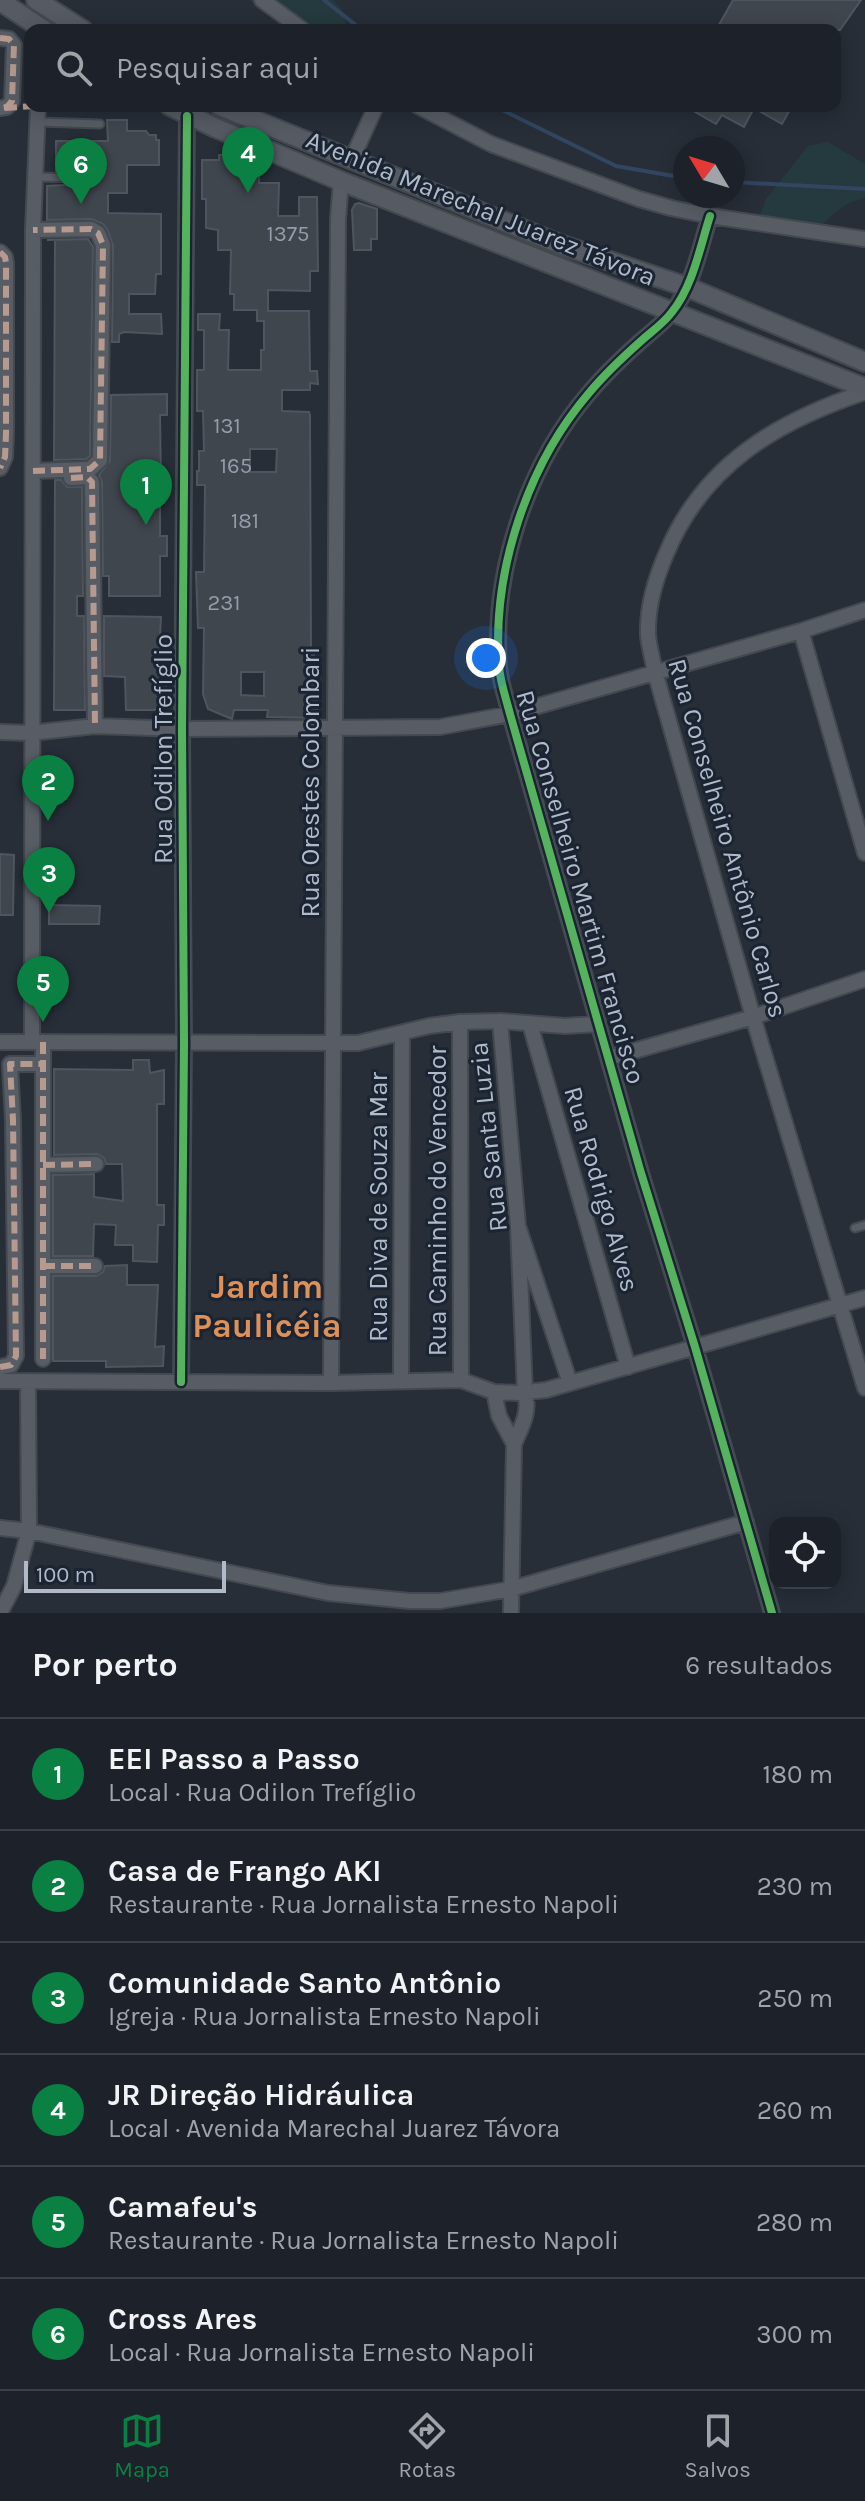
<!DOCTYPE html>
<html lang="pt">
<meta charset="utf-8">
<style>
:root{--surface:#1d222a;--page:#2a2f36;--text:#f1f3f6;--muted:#a0a4a8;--line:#3b3f47;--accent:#0b8043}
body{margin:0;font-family:Karla,sans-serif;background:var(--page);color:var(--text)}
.controls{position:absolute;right:24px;bottom:24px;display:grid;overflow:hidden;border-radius:16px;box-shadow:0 4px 20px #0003}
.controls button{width:72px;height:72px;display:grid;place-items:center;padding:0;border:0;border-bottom:2px solid var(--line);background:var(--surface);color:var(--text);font:40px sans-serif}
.compass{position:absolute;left:673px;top:136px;width:72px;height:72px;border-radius:50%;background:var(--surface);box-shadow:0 4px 20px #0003;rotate:308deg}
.scale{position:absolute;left:24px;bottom:20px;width:202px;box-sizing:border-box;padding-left:8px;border:4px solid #b0bac9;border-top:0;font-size:22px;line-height:28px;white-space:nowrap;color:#b0bac9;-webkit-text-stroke:6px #1a2432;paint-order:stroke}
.you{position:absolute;left:486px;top:658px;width:28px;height:28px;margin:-20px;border:6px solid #fff;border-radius:50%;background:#1a73e8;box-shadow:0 0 0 12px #1a73e833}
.badge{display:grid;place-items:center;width:52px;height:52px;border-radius:50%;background:var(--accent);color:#fff;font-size:26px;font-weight:700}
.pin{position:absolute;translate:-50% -66px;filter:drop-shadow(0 2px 4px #0008)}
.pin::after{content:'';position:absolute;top:42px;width:28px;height:24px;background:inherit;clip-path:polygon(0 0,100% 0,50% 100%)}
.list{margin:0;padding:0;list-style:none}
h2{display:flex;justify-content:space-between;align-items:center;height:104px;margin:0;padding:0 32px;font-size:34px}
h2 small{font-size:26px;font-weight:400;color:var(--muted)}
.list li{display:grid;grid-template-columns:52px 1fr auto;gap:24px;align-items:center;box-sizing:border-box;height:112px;padding:0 32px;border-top:2px solid var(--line)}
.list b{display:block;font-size:30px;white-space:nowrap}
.list p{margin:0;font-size:26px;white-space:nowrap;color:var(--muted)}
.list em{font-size:26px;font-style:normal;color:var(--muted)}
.icon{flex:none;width:44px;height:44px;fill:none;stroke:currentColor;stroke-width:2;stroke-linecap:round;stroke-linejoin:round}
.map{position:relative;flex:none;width:865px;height:1613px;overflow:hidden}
.search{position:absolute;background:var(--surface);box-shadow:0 4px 20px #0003;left:24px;right:24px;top:24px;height:88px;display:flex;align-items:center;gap:20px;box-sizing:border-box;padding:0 28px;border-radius:16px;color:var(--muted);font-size:30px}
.sheet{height:776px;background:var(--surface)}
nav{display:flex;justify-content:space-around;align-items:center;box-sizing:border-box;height:112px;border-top:2px solid var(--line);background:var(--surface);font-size:22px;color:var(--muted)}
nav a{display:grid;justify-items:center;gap:4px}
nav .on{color:var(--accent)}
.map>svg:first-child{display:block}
</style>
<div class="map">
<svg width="865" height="1613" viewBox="0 0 865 1613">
<rect width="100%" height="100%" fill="#272e38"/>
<path fill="#243a3e" d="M249 0H333L341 8 348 30H301L278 20Z
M828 142 865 164V198C837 204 835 217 814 230 809 234 802 236 796 239L777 232 759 218 766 199 808 146Z"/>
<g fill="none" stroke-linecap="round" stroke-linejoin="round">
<path stroke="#324662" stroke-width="4" d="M324 0 362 30
M494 106 616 166 685 178
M733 182 865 189"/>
</g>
<path fill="#40464e" stroke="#4f555f" stroke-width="2" fill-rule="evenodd" d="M733 0H861L840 30H716Z
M685 106H792L782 124 754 108 744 127 722 115 716 124Z
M107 120H127V131H146L149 135H156V140H159V165H127V193H108V213L161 214V274H156L155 294H129V314H161L162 334 124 332 119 334V342H112L113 245 107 229 103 224 92 219 47 220V186L81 184 86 179 85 174 81 172 56 171V141H108Z
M219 155H236L244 158 236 175H259V183H279L278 216H299V197H317L318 271H310V291L268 290V311H309L310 371H317L318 384 310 383V390H282V411L309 412 310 415 311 655H314L318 718 267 717 268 710H234L232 719 208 709 203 694 204 628H198L196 572H204L205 485H197V471H199V451H204L203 411H197V370H204V330H198V314H220L219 330H229L228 370H261V350H264V321H257V310H234V294H230L231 250H218V230L206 228V199H202V160H219ZM250 449H277L276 472H250ZM241 672H264V696L241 695Z
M359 203 377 209V239H371V250H354L352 210 355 204Z
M88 239 93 247 90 456 86 459 54 460 55 240H47Z
M167 394V415H160L161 482 167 481V495H160V536H167V556H160V596H109V576H103L102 482 99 475 110 461 111 395Z
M55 480H61L67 487H82L83 596H77V616H84L85 710H54Z
M104 616 161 617 159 657H166V694L160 707 154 710H126L125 677 104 676Z
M0 854 14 855 13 915H0Z
M49 905 100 906 99 924H49Z
M133 1060H149L150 1073 164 1070V1104H157V1205H164V1225H158L157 1262 133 1261V1245H115L116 1225 94 1224 93 1256H53V1175L94 1174V1197L123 1201 122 1164H106L104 1158 97 1154 54 1155V1069L133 1070Z
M127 1265V1285H158L155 1347 164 1346 163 1366 106 1367V1361H53V1276H96L103 1272 105 1266Z"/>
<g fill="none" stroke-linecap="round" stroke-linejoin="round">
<defs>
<path id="lane" d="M38 122 100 124
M37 177 80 178
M855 1228 865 1225"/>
<path id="street" d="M262 0 303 30
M0 38 9 39 14 45 12 101 7 107 0 108
M418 106 491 144 639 199 671 208 710 216 865 239
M351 161 376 106
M710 216C700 247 693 286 672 312 664 323 651 332 641 341 623 357 604 375 589 393 527 465 492 572 499 666 500 682 506 698 510 714L641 1173 695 1347 772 1613
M0 252 5 257 6 263V434L5 457 0 468
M865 392C778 421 704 464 667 552 656 577 647 607 648 635 649 647 653 660 655 672L753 1017 865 1388
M33 471 90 469 100 460 103 245 98 233 91 229 33 230
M71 478 87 477 92 482 95 726
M801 631 865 853
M0 732 30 733 95 726 182 729 440 727 510 714 801 631 865 610
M500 1021 518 1226 570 1383
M460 1022 461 1380
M530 1024 628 1367
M0 1042 358 1043 429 1026 460 1022 500 1021 565 1026 598 1024
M32 1042 33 230 38 106
M43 1042V1359
M609 1058 753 1017 865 979
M43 1165 96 1164
M43 1266H95
M0 1367 11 1365 16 1356 13 1120 10 1064H43
M0 1381 331 1383 461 1380 494 1392 518 1393 546 1390 865 1298
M401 1381 402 1033
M181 1382 184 1043 182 729 187 116
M331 1383 338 219 341 181
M494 1392 499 1416 514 1444
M0 1528 29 1531 328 1593 410 1601H440L511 1589 746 1522
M0 1613 14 1586 29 1531 28 1382
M511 1613 514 1444C522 1426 530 1412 525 1393L518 1226"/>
<path id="secondary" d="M36 0 83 30
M0 1 44 30
M170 106 216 128 343 182 865 388
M220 106 562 245 687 287 865 362"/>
</defs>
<use href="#lane" stroke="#444950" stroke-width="11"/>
<use href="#street" stroke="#444950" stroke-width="18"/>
<use href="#secondary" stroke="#444950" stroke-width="22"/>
<use href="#lane" stroke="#585d65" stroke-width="7"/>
<use href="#street" stroke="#585d65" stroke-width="14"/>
<use href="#secondary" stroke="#565b63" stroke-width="18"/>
<path stroke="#b69a8f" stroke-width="6" stroke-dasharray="12 6" stroke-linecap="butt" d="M0 38 9 39 14 45 12 101 7 107 0 108
M5 108 33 106
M0 252 5 257 6 263V434L5 457 0 468
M33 471 90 469 100 460 103 245 98 233 91 229 33 230
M71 478 87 477 92 482 95 726
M43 1042V1359
M43 1165 96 1164
M43 1266H95
M0 1367 11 1365 16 1356 13 1120 10 1064H43"/>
<defs>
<path id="cycleway" d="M710 216C700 247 693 286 672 312 664 323 651 332 641 341 623 357 604 375 589 393 527 465 492 572 499 666 500 682 506 698 510 714L641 1173 695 1347 772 1613
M181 1382 184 1043 182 729 187 116"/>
</defs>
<use href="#cycleway" stroke="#1a2432" stroke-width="13"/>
<use href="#cycleway" stroke="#56b35d" stroke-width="8"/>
</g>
<g text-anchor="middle" stroke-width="6" stroke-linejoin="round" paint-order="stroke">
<g font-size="22" fill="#949daa">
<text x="288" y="241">1375</text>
<text x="227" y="433">131</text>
<text x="236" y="473">165</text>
<text x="245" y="528">181</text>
<text x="224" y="610">231</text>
</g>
<g font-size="26" fill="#b0bac9" stroke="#1a2432">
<text transform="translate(481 208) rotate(22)" y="9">Avenida Marechal Juarez Távora</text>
<text transform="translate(163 749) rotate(-90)" y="9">Rua Odilon Trefíglio</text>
<text transform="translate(310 782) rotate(-90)" y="9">Rua Orestes Colombari</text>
<text transform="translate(728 838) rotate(74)" y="9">Rua Conselheiro Antônio Carlos</text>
<text transform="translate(581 887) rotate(74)" y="9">Rua Conselheiro Martim Francisco</text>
<text transform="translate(488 1137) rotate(-96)" y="9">Rua Santa Luzia</text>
<text transform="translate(602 1189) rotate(74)" y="9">Rua Rodrigo Alves</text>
<text transform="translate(437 1201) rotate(-90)" y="9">Rua Caminho do Vencedor</text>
<text transform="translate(378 1207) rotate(-90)" y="9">Rua Diva de Souza Mar</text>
</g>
<g font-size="34" font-weight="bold" fill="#dd9057" stroke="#1a2432">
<text x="267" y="1298">Jardim<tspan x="267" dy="39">Paulicéia</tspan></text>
</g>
</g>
</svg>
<div class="controls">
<button><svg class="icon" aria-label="locate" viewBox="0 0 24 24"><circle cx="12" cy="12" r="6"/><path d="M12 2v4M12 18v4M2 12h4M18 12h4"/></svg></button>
</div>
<svg class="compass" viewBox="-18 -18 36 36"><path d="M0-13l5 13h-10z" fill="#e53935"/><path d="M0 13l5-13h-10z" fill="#a0a4a8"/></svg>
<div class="scale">100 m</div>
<div class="you"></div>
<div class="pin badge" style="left:146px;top:525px">1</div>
<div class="pin badge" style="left:48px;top:821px">2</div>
<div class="pin badge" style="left:49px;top:913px">3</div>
<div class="pin badge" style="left:248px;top:193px">4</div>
<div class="pin badge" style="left:43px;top:1022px">5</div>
<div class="pin badge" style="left:81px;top:204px">6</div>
<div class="search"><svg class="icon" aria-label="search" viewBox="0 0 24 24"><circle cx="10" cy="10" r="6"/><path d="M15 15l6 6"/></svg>Pesquisar aqui</div>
</div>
<section class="sheet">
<h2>Por perto<small>6 resultados</small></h2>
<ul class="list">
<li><span class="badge">1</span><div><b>EEI Passo a Passo</b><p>Local · Rua Odilon Trefíglio</p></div><em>180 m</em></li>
<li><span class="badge">2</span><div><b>Casa de Frango AKI</b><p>Restaurante · Rua Jornalista Ernesto Napoli</p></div><em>230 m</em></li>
<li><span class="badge">3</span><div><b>Comunidade Santo Antônio</b><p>Igreja · Rua Jornalista Ernesto Napoli</p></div><em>250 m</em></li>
<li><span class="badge">4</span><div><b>JR Direção Hidráulica</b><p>Local · Avenida Marechal Juarez Távora</p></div><em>260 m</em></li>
<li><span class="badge">5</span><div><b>Camafeu's</b><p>Restaurante · Rua Jornalista Ernesto Napoli</p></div><em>280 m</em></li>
<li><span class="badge">6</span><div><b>Cross Ares</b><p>Local · Rua Jornalista Ernesto Napoli</p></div><em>300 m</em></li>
</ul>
</section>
<nav>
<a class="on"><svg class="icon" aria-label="map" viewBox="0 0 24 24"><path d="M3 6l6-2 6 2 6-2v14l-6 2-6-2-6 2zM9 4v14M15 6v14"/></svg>Mapa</a>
<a><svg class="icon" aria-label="directions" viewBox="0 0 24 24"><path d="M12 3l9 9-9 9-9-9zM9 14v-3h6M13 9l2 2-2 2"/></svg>Rotas</a>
<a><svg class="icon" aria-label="saved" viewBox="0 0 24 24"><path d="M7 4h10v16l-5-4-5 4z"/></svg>Salvos</a>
</nav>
